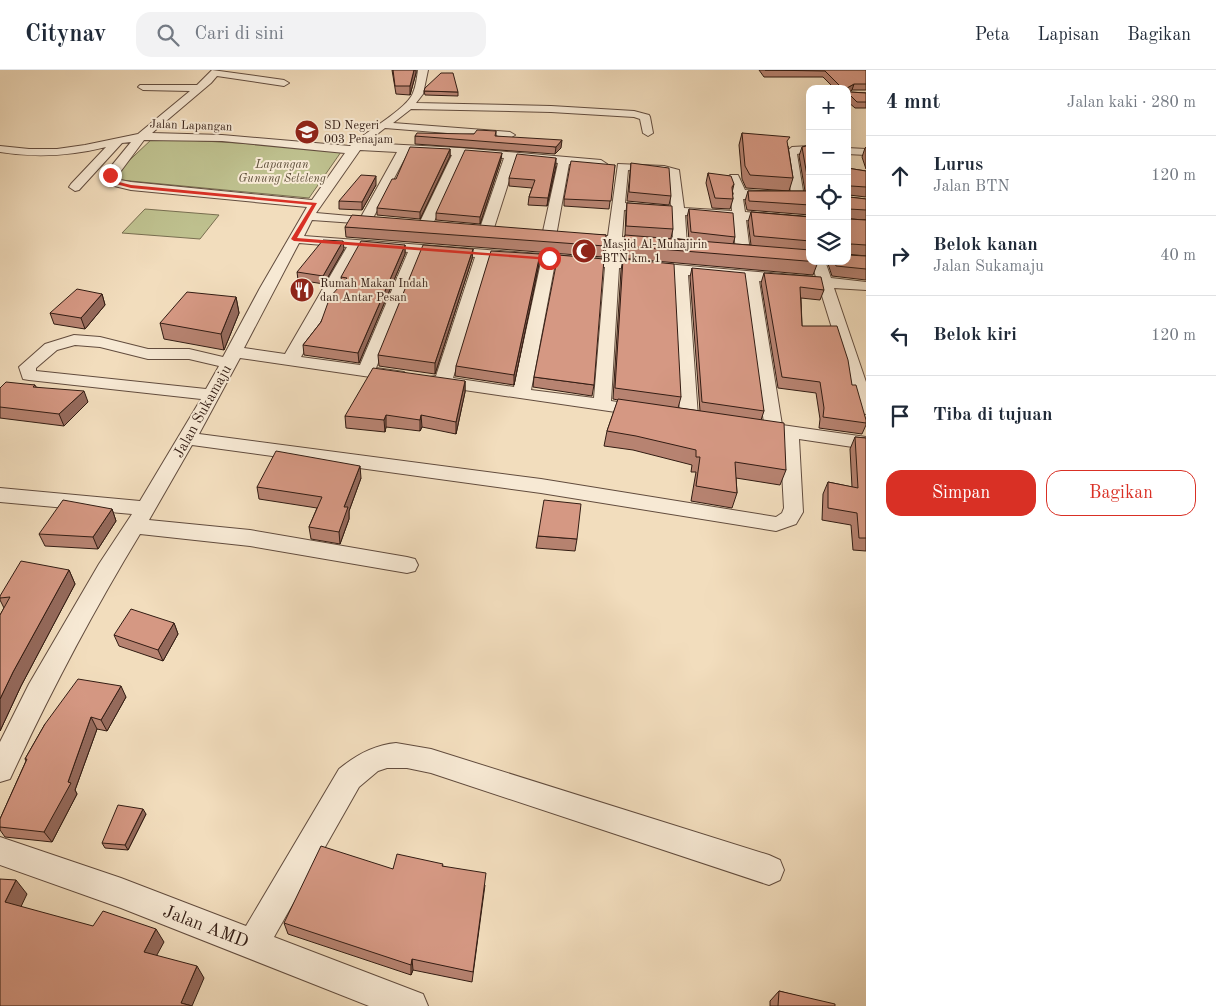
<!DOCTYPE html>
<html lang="id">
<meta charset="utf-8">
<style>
:root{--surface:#fff;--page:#f2f2f3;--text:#1f2937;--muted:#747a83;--line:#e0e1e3;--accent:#d93025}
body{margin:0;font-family:"Old Standard TT",serif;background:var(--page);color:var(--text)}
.controls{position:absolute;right:15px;top:15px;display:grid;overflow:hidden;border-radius:10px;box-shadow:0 5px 20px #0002}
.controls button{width:45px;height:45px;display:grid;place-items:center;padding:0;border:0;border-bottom:1px solid var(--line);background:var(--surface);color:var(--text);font:25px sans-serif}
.stop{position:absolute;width:15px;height:15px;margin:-11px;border:4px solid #d93025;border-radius:50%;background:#fff}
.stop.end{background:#d93025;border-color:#fff;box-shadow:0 1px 5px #0008}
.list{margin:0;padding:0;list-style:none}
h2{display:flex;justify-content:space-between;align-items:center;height:65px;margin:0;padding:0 20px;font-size:21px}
h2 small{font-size:16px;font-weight:400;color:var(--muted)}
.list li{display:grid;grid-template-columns:32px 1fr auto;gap:15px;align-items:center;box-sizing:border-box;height:80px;padding:0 20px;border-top:1px solid var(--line)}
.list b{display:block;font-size:19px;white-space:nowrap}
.list p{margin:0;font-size:16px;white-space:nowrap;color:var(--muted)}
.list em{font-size:16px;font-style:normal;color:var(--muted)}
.actions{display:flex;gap:10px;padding:15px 20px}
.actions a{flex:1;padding:11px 0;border:1px solid var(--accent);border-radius:15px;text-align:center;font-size:18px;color:var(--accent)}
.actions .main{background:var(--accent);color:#fff}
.icon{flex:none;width:28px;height:28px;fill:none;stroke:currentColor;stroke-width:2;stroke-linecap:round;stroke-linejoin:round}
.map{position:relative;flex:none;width:866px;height:936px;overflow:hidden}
header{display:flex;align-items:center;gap:30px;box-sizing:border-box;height:70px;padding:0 25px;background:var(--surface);border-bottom:1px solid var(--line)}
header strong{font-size:24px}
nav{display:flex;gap:28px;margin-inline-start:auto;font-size:18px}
.search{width:350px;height:45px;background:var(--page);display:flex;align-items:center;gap:12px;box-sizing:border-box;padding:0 18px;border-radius:15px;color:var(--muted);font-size:19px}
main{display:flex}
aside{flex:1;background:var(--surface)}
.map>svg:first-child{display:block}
</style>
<header>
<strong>Citynav</strong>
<div class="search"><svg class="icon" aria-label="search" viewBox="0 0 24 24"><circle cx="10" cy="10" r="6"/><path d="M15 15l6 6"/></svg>Cari di sini</div>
<nav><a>Peta</a><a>Lapisan</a><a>Bagikan</a></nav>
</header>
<main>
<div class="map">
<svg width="866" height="936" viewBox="0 0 866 936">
<rect width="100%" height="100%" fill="#f2ddbd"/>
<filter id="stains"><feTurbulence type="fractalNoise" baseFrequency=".004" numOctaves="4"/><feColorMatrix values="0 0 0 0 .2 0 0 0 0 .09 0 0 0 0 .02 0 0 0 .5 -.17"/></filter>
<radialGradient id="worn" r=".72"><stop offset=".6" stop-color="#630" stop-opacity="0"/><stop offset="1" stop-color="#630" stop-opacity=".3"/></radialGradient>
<path fill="#bec08e" stroke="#786e50" d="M153 68 304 77 341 82 309 128 120 110 116 107V103Z
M145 139 219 145 200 169 122 163Z"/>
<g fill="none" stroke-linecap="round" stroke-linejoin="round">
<defs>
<path id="street" d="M212 0 284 10 289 13 284 16 217 6 211 13 152 63 222 65 350 76C365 62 407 39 413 23 416 16 417 7 418 0H428L423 24 416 33 551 36 634 41 649 45 650 47 653 63 648 66 643 63 640 49 634 47 551 42 411 39 393 53 510 62 515 65 510 68 385 58 366 73 460 78 601 90 607 94 601 98 569 94 556 166 549 170 542 166 558 93 516 89 493 161 486 165 479 161 504 88 464 86 432 156 425 160 418 156 452 85 408 82 373 148 383 149 385 152 383 155 312 150 304 166 605 189 607 174 578 172 571 168 578 164 608 166 618 94 664 96 679 100 684 138 732 141 731 127 734 124 728 108 730 105H738L745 120 791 123 785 83 792 77 810 76V82L797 84 804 127 802 130 743 129 745 142 810 147V155L746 150 750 182 743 186 736 182 733 149 685 145 687 176 685 179 621 175 619 190 816 207 811 191H825L831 208 866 212V220L834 218 866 312V344L860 343 857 339 819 216 759 211 782 355 866 367V379L799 369 803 442 796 454 776 461 541 423 192 375 149 450 250 460 407 487 415 489 418 495 415 501 407 503 250 476 140 464C92 543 49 625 10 709L0 712V672L29 614 99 494 132 444 0 432V418L140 431 201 329 29 310 23 309 19 297 45 274 74 265 100 267 148 279H189L223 287 260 218 307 137 131 120 106 114 103 108 104 105 131 72 122 73 79 120 75 121 69 117 71 114 106 77C70 86 36 88 0 82V76L29 79H57L85 75 138 64 190 21 143 20 138 17 140 15H197ZM144 70 222 71 345 83 312 130 131 112 115 109ZM360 80 397 82 361 147 316 143ZM628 100 669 105 671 137 625 133ZM624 140 672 144 673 171 622 167ZM299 173 347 177 285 284 244 278ZM361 178 408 182 360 295 301 287ZM422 183 475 187 436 306 430 307 427 311 430 315 643 346 649 345 652 341 649 337 611 331 619 198 673 203 680 347 683 351 689 352 695 351 698 347 688 205 744 210 765 360 767 364 780 366 784 438 782 443 776 447 541 409 199 364 240 288 398 311 404 310 407 306 404 302 376 298ZM489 188 541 192 514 317 453 308ZM555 193 605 197 594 328 531 320ZM75 275 100 277 148 289H189L219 296 206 319 36 301V298L57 280Z
M847 78 866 79V85L847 84Z
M396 673 431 679 769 785 780 790 784 800 780 810 769 815 431 703 407 698H387L378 701 359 717 274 867 423 924 428 936H369L121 838 0 795V767L121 808 246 856 339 699C356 685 374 675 396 673Z"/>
</defs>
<use href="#street" stroke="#624c3e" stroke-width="2"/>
<use href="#street" fill="#f7e9d4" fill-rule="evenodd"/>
</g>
<path fill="#b78371" stroke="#321c13" d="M392 0H416V3L410 25 396 24Z
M759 0H866V20H852L849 22H850L866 23V38H855L847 31V19H835L823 7H764Z
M424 21 458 22V26L425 25Z
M496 61V66L561 78 555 84 415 74V66L474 64Z
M742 63 788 76 793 108 789 121 746 118 742 109 739 75Z
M810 75V145L747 140 745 131 748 121H805L799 86 802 77Z
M866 77V99L862 87 865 78Z
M450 79V86L420 149 377 145V138L396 109Z
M501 90 480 154 436 150V143Z
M631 93 671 126 669 135 627 131Z
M615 95 609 139 564 136V129Z
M556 96 547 136 528 135 529 127 532 118 509 116V108Z
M847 98 866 101V127L849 125V127L866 129V150L849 149 866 150V186L847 184Z
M708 103 734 114 732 123 733 129 730 139 712 138 706 113Z
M376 115 362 140 339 139V131Z
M627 133 673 159 671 168 689 170 687 147 689 139 735 167 733 174 751 175 748 152 751 142 810 147V191L818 192 813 205 621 188 625 165 626 142Z
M345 157 606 165 603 187 346 167Z
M405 175V184L359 293 304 285 303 275 321 252 342 214 341 207Z
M344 179 324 214 298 210 297 202Z
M473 179 472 189 435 304 379 296 378 285Z
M540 184 539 194 514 315 455 306 456 296Z
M866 186V210L832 206 827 191H847Z
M623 189 681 327 678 338 700 341 690 207 692 198 764 341 761 350 786 400 780 415 736 408 737 423 732 438 691 431 696 402H691L692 395 633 380 604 376 607 361 618 330 613 329 621 200Z
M764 203 824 220 820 230 801 228 802 256 852 315 866 350V355L862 364 819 358 820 349 816 323 778 318 761 213Z
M102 224 105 235 85 259 54 254 50 243Z
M236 227 239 243 224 280 164 269 160 253Z
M534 307 594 315 592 326 533 317Z
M465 311V322L456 364 422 357 420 361 386 357 385 362 346 358 345 346Z
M35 315 36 317 88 332 64 356 0 348V318Z
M855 367 866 368V481L853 480 851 455 822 450 823 424 828 412 852 417 850 379Z
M361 408 349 441V449L340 474 311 469 309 457 317 438 259 429 257 417Z
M112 439 116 451 98 479 45 476 39 464Z
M538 466 577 469 575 481 536 478Z
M69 500 75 514 21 616 0 661V545L4 538 0 530V526Z
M174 553 178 564 163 591 119 576 114 565Z
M126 627 107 661 97 659 75 720 77 724 52 772 5 767 0 760V749L26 691 25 689 45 654Z
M146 744 128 780 105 778 102 773Z
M443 796 485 815 472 912 413 900 411 905 288 864 284 853 393 799Z
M779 921 835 936H770V931Z"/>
<path fill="#956a5c" stroke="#321c13" d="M414 0H416V3L410 25V16Z
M854 14 852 20 848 23 847 18Z
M562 70 561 78 555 84 556 77Z
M450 79V86L420 149V142Z
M502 83 501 90 480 154V147Z
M556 88V96L547 136 548 128Z
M376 106V115L362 140V132Z
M343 171 344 179 324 214 323 206Z
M405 175V184L359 293 358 283Z
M473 179 472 189 435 304V293Z
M540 184 539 194 514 315V305Z
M102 224 105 235 85 259 81 248Z
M236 227 239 243 224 280 221 264Z
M465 311V322L456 364V352Z
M84 321 88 332 64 356 59 344Z
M386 345V357L385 362 384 350Z
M421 345 422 357 420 361V350Z
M360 396 361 408 349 441V449L340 474 339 462 344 437Z
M112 439 116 451 98 479 93 467Z
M69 500 75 514 21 616 0 661V629L13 602Z
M174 553 178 564 163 591 158 580Z
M121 616 126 627 107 661 101 650Z
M91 647 97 659 75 720 77 724 52 772 44 762 68 712Z
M143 739 146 744 128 780 125 775Z
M16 810 27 824 17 845 5 832Z
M156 859 164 872 152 894 144 882Z
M412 889 413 900 411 905V895Z
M197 896 204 908 192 936 181 933Z"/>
<path fill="#d59883" stroke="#321c13" d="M393 0H414L410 16H395Z
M765 0H866V14H854L847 18 850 22 866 23V32H857L847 22V19H843L825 1Z
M441 3H453L458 22 424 21 425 18Z
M477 60 496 61 495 66 562 70 556 77 415 66 417 63 474 64Z
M742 63 790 67 787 71 793 108 750 105 745 96Z
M810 75V135L749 131 748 121H807L809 117 802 77Z
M410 77 450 79 420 142 377 138 392 109H396Z
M465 80 502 83 480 147 436 143Z
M517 84 556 88 548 128 529 127 535 110 509 108Z
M571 91 615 95 611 131 564 129Z
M631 93 669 98 671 126 629 122Z
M847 98 866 101V117L851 116 848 117 849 127 866 129V140L849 139V149L866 150V175L851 174 849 179H847Z
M708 103 731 106 734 114 732 117 733 129 715 128Z
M361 105 376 106 362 132 339 131Z
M627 133 672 136 673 159 626 156Z
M689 139 733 143 735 167 691 162Z
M751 142 810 147V171L754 166Z
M352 145 606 165 605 176 345 157Z
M625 165 810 180V191H817L818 192 623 176Z
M323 170 343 171 323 206 297 202Z
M361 171 405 175 358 283 303 275 321 252 330 227 347 208 341 207Z
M423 175 473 179 435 293 378 285Z
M491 181 540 184 514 305 456 296Z
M558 185 604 189 594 315 534 307Z
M847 185 866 186V199L836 196 834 191H847Z
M623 189 674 194 681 327 615 318Z
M692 198 745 203 764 341 702 332Z
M764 203 821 207 824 220 800 217 802 256H837L848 290 852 315H856L866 350V353L823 347 824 338 820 312 782 307Z
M77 219 102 224 81 248 50 243Z
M187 222 236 227 221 264 160 253Z
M373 298 465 311 456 352 421 345 420 350 386 345 384 350 345 346Z
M6 312 35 315 33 317 84 321 59 344 0 337V318Z
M618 329 784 353 786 400 735 392 737 423 696 416 700 387H696V380L636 366 607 361Z
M855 367 866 368V468H859L857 443 828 438V412L858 418Z
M276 381 360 396 344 437H348L339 462 309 457 322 427 257 417Z
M63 430 112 439 93 467 39 464Z
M544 430 581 434 577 469 538 466Z
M21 491 69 500 13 602 0 629V545L10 527 0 528V526Z
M131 539 174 553 158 580 114 565Z
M78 609 121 616 101 650 91 647 68 712 71 713 44 762 0 757V749L27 689H25L45 654Z
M118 735 143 739 125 775 102 773Z
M321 776 393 799 397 784 443 794 442 796 486 803 473 902 412 889 411 895 284 853Z
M0 809 16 810 5 832 93 856 103 841 156 859 144 882 197 896 181 933 192 936H0Z
M779 921 835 934V936H778Z"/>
<path fill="#d93025" d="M110 104 115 111 131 115 317 133 297 168 552 188 549 190 294 171 291 169 312 135 131 118 112 113 106 108Z"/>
<defs>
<symbol id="school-disc" viewBox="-11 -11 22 22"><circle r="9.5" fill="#8f2418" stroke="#f7e9d4"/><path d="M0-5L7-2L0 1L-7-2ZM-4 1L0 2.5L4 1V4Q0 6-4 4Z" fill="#fff"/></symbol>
<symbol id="mosque-disc" viewBox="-11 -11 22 22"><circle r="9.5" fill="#8f2418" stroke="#f7e9d4"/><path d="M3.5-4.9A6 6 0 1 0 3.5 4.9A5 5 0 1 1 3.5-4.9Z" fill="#fff"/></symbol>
<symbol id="restaurant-disc" viewBox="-11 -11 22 22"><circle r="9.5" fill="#8f2418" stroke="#f7e9d4"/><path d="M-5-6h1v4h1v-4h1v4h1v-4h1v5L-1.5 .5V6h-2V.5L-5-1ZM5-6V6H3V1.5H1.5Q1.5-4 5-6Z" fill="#fff"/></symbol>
</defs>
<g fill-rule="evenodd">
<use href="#school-disc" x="293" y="48" width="28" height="28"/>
<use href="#mosque-disc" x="570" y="167" width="28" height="28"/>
<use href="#restaurant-disc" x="288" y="206" width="28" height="28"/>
</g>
<g text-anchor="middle" stroke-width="4" stroke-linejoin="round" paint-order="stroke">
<g font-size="12" fill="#321c13" stroke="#f7e9d4">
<text transform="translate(191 55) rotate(2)" y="4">Jalan Lapangan</text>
</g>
<g font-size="12" fill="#321c13" stroke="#f7e9d4" text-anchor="start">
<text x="324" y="59">SD Negeri<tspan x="324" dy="14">003 Penajam</tspan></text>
<text x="602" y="178">Masjid Al-Muhajirin<tspan x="602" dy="14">BTN km. 1</tspan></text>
<text x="320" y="217">Rumah Makan Indah<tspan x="320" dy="14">dan Antar Pesan</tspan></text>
</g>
<g font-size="12" font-style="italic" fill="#5c4d38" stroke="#f7e9d4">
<text x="282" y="98">Lapangan<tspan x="282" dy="14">Gunung Seteleng</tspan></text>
</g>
<g font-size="15" fill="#321c13" stroke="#f7e9d4">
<text transform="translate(202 341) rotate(-61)" y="5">Jalan Sukamaju</text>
</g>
<g font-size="18" fill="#321c13" stroke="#f7e9d4">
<text transform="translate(206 856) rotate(21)" y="6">Jalan AMD</text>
</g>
</g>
<rect width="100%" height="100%" filter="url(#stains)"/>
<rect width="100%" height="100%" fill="url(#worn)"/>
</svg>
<div class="controls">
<button>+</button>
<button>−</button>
<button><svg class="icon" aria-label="locate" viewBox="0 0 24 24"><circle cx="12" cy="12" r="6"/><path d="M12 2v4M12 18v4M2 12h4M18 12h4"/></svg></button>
<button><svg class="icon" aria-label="layers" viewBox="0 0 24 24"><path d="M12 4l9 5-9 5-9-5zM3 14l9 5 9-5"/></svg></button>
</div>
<div class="stop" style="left:549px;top:188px"></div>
<div class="stop end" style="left:110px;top:105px"></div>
</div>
<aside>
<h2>4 mnt<small>Jalan kaki · 280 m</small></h2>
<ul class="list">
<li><svg class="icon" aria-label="ahead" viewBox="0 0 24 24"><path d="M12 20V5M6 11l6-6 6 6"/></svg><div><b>Lurus</b><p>Jalan BTN</p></div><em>120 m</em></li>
<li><svg class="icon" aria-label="right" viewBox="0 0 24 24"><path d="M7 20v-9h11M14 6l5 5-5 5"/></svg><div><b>Belok kanan</b><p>Jalan Sukamaju</p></div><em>40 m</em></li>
<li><svg class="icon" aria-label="left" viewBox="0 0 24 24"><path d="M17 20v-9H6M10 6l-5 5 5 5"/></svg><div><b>Belok kiri</b></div><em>120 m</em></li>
<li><svg class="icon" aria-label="arrive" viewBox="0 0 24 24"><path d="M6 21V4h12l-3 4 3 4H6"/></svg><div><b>Tiba di tujuan</b></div></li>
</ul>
<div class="actions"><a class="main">Simpan</a><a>Bagikan</a></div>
</aside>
</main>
